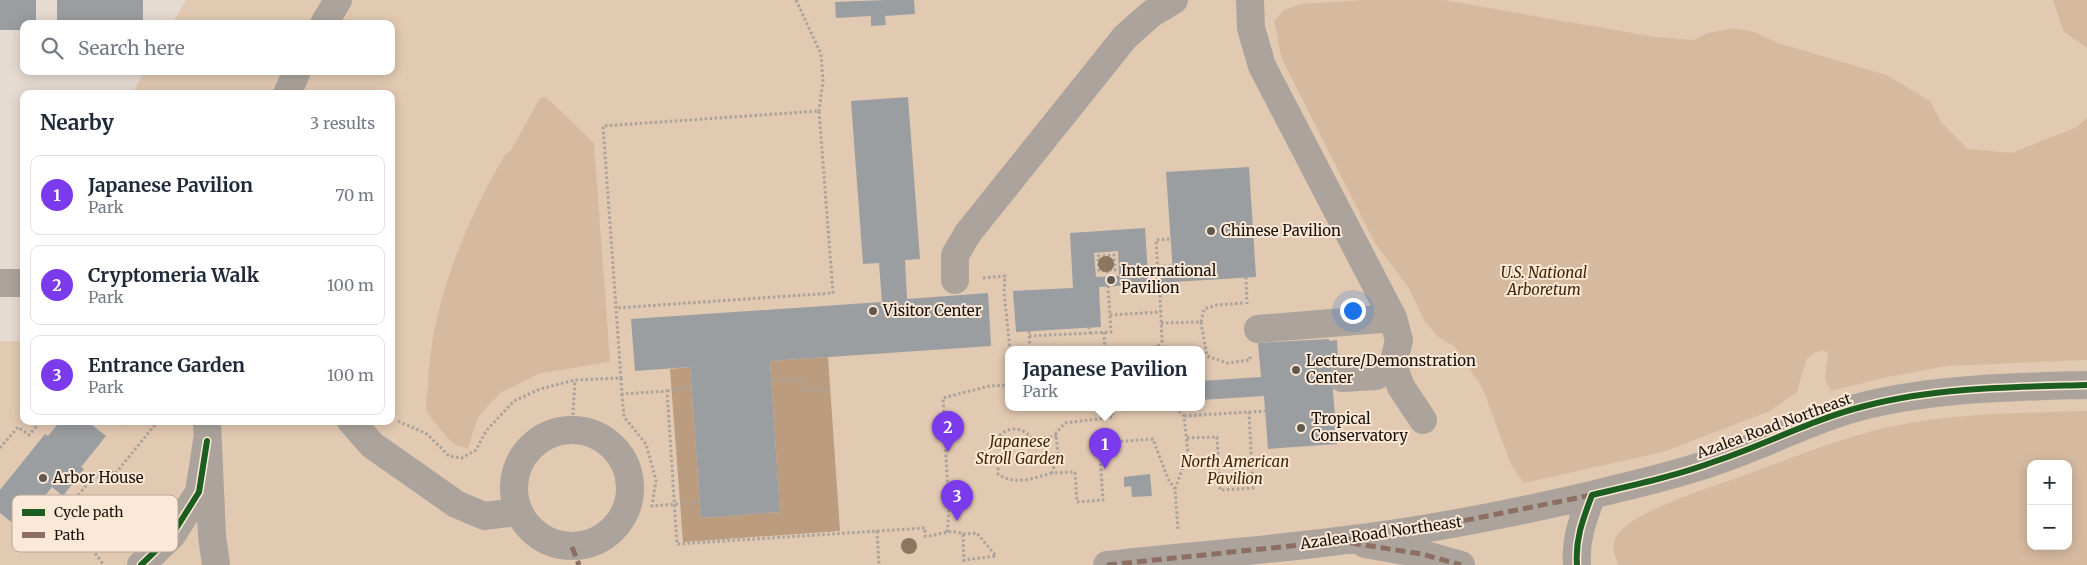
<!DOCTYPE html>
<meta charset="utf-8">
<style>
:root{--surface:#fff;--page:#f2f2f3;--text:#1f2937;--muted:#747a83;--line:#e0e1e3;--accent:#7c3aed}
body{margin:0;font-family:Merriweather,serif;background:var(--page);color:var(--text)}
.controls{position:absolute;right:15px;bottom:15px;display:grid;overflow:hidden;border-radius:10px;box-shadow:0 2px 12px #0003}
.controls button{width:45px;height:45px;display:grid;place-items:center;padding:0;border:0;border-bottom:1px solid var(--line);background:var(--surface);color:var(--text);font:25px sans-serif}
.you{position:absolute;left:1352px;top:310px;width:18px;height:18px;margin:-12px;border:4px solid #fff;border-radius:50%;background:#1a73e8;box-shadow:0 0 0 8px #1a73e833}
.badge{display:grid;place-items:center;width:32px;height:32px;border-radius:50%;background:var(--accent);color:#fff;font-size:16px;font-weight:700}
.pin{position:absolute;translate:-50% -41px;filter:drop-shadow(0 1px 2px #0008)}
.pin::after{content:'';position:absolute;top:26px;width:18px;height:15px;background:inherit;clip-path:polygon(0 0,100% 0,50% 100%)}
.popup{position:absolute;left:1005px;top:346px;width:200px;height:65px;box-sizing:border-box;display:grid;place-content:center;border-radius:10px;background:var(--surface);filter:drop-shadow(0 1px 4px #0005);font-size:16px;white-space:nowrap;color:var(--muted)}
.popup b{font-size:19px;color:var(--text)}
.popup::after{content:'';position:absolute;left:50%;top:100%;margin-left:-10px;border:10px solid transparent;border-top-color:var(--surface)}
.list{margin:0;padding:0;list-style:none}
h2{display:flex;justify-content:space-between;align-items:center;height:65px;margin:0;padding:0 20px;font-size:21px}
h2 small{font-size:16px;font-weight:400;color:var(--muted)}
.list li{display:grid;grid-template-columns:32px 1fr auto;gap:15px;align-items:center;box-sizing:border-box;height:80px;margin:0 10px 10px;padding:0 10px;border:1px solid var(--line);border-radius:10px}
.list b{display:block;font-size:19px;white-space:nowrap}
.list p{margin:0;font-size:16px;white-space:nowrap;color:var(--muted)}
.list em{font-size:16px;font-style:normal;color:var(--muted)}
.icon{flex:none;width:28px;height:28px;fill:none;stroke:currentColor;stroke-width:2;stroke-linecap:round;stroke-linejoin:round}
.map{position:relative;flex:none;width:2087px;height:565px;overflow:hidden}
.search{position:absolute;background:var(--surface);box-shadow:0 2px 12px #0003;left:20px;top:20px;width:375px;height:55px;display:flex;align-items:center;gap:12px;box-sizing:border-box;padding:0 18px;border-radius:10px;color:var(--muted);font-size:19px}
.panel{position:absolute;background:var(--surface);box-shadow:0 2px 12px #0003;left:20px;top:90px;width:375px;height:335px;border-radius:10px}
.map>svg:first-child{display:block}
</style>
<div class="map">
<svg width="2087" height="565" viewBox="0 0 2087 565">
<rect width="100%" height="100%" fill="#e6dbd1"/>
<path fill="#e2c9b2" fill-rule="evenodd" d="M186 0H2087V565H0V341H24V421H391V94H132L145 71H391V24H172ZM1009 350H1201V408H1009ZM2031 464H2068V546H2031Z"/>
<path fill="#d6baa0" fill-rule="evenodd" d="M1365 0H1443L1655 37 1693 40 1708 33 1734 28 1754 32 1778 43 1886 75 1930 101 1941 122 1968 149 2011 153 2075 128 2087 118V360L1947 366 1887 377 1831 391 1825 379 1828 353 1822 350 1814 353 1806 360 1797 392 1770 411 1663 452 1524 483 1511 465 1483 389 1455 347 1438 337 1424 320 1409 288 1375 243 1282 59 1274 21 1284 10 1301 4Z
M2053 0H2087V48L2064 32Z
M546 97 594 143 610 362 541 373 500 393 478 417 468 448C455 448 448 439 441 430 437 424 429 417 427 411 425 404 428 392 428 384 431 304 465 223 505 155L511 150 540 98Z
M2087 411V565H1619C1613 555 1611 544 1618 534 1638 508 1716 486 1748 474 1797 456 1847 435 1899 425 1960 413 2025 413 2087 411ZM2031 464H2068V546H2031Z"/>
<path fill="#bb9c7e" d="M828 357 840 531 683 542 670 369 690 367 701 518 780 512 770 361Z"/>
<path fill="#9b9ea1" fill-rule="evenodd" d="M0 0H36V24H24V30H0Z
M57 0H143V24H57Z
M885 0H914L915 14 885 16 886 25 871 26V16L836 18 835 2Z
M908 97 920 259 905 260 907 299 988 293 991 346 770 361 780 512 701 518 690 367 635 371 631 319 882 302 879 263 863 264 851 101Z
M1249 167 1256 277 1173 282 1174 294 1160 295H1150L1149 284 1099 287 1101 327 1016 332 1013 291 1073 288 1070 233 1145 228 1148 275 1173 273 1166 172ZM1118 251 1119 276 1096 277 1094 253Z
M1329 339V341L1337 340 1338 362 1331 363 1337 444 1268 449 1264 396 1201 400V381L1261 377 1258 343Z
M60 421H87L106 436 81 467 84 469 63 496 52 487 20 529 0 513V490L45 434 48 436Z
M1150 474 1152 496 1132 497 1131 486 1124 487V477Z"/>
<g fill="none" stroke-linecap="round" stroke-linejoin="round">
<path stroke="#aaa39b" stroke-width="3" stroke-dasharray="2.5 2.5" stroke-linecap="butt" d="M796 0 821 54 823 81 819 111
M1158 266H1172
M1158 274 1156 240 1170 239
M1246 277 1247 304
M983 278 1005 276 1004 292 1010 350
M1110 315 1161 312
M1201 322 1204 309 1217 305 1244 303
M1161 323 1201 322 1207 356 1227 363 1250 360V355
M1029 331 1030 350
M1104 332 1105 350
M1090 333 1111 332 1107 270H1115L1114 255 1098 256 1099 271 1107 270
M1029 336 1090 333 1089 327
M1067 350 1104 348
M1155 350 1162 341 1160 295
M621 378 622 394 667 391 677 544 925 528V536C938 536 950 528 963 534L964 564
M771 381 802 379 804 391 830 389
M667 391 691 387
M622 394 624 417 646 444 656 480 652 506 700 502
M1112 408 1113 417 1065 423 1056 433 1058 454 1052 473 1075 472 1077 502 1103 500 1099 443 1153 439 1168 479 1175 489
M1175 408 1184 416 1188 453 1175 489 1178 529
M1184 416 1265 411
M118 421 122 424 137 421
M398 421 427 434 449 456 462 458 476 450 486 431 514 401 540 389 575 380 621 378 603 126 819 111 833 293 616 308
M572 430 575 380
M1187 438 1217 437 1220 490 1253 488 1249 412
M0 448 18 427 29 435 41 421
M1052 473C1034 478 1015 486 998 474 997 466 1002 460 1002 452 1002 445 999 442 1000 435 1012 425 1023 428 1033 439L1057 436
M43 500 76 528 104 565
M63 515 95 474 101 479 109 470 115 474 158 421
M877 531 879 565
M947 532 949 513 943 398 989 386 1009 385
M963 534 977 533 996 556 964 560"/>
<path stroke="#aca49c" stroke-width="28" d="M1250 0 1251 28 1262 66 1393 318 1399 340 1393 365 1401 387 1423 420
M324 24 338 0
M287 94 297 71
M955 280V255L968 233 1125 37 1151 14 1174 0
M0 283H24
M1258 329 1393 318
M1342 378 1376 376 1393 365
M207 421 212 536 216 565
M351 421 372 445 456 504 484 516 519 512
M514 488a58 58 0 1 1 116 0a58 58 0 1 1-116 0Z
M1365 544 1422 554 1461 565
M141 565 172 535 199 492 207 441
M1107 565C1184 556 1261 551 1338 541 1424 531 1511 514 1595 494 1636 484 1677 475 1716 461 1767 444 1814 418 1867 405 1938 388 2014 387 2087 385
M1577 565C1575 539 1583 519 1592 495"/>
<path stroke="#8d6e63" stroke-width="5" stroke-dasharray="10 5" stroke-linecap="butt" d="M1351 543 1422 554 1461 565
M572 547 579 565
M1107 565 1338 541 1437 526 1592 495"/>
<defs>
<path id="cycleway" d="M141 565 172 535 199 492 207 441
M1577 565C1575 539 1583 519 1592 495 1634 485 1676 476 1716 461 1767 444 1813 419 1865 406 1937 387 2014 387 2087 385"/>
</defs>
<use href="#cycleway" stroke="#fbe8d6" stroke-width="9"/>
<use href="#cycleway" stroke="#1b5e20" stroke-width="6"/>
</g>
<g fill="#8b7760">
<circle cx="1106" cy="264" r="8"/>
<circle cx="909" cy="546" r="8"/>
</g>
<g fill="#605851" stroke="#fbe8d6" stroke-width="2">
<circle cx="1211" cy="231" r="5"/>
<circle cx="1111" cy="280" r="5"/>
<circle cx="873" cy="311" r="5"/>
<circle cx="1296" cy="370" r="5"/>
<circle cx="1301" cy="428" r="5"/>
<circle cx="43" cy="478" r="5"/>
</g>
<g text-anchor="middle" stroke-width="4" stroke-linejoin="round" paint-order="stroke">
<g font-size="15" fill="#18120c" stroke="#fbe8d6" text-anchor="start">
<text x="1221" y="236">Chinese Pavilion</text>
<text x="1121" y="276">International<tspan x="1121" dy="17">Pavilion</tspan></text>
<text x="883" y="316">Visitor Center</text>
<text x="1306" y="366">Lecture/Demonstration<tspan x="1306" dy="17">Center</tspan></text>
<text x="1311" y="424">Tropical<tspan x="1311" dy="17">Conservatory</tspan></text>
<text x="53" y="483">Arbor House</text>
</g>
<g font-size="15" font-style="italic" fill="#412504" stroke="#fbe8d6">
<text x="1544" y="278">U.S. National<tspan x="1544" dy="17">Arboretum</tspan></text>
<text x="1020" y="447">Japanese<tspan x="1020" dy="17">Stroll Garden</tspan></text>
<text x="1235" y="467">North American<tspan x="1235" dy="17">Pavilion</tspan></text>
</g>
<g font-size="15" fill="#18120c" stroke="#fbe8d6">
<text transform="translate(1774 426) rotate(-20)" y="5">Azalea Road Northeast</text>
<text transform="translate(1381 533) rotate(-8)" y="5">Azalea Road Northeast</text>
</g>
</g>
<rect x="12" y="495" width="166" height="57" rx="8" fill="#fbe8d6" stroke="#b7a899" stroke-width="1"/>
<rect x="22" y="509" width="23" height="7" fill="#1b5e20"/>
<rect x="22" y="532" width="23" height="6" fill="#8d6e63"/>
<g font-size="14" fill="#18120c">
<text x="54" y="517">Cycle path</text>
<text x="54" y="540">Path</text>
</g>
</svg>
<div class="controls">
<button>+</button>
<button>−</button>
</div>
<div class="you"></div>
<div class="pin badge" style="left:1105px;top:469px">1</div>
<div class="popup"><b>Japanese Pavilion</b>Park</div>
<div class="pin badge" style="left:948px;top:452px">2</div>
<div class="pin badge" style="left:957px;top:521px">3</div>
<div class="search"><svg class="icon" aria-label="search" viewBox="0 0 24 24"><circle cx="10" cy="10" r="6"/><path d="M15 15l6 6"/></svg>Search here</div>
<section class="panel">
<h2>Nearby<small>3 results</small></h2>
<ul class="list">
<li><span class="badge">1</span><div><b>Japanese Pavilion</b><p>Park</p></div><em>70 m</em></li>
<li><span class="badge">2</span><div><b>Cryptomeria Walk</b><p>Park</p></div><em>100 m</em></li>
<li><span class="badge">3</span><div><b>Entrance Garden</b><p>Park</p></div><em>100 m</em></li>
</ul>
</section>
</div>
